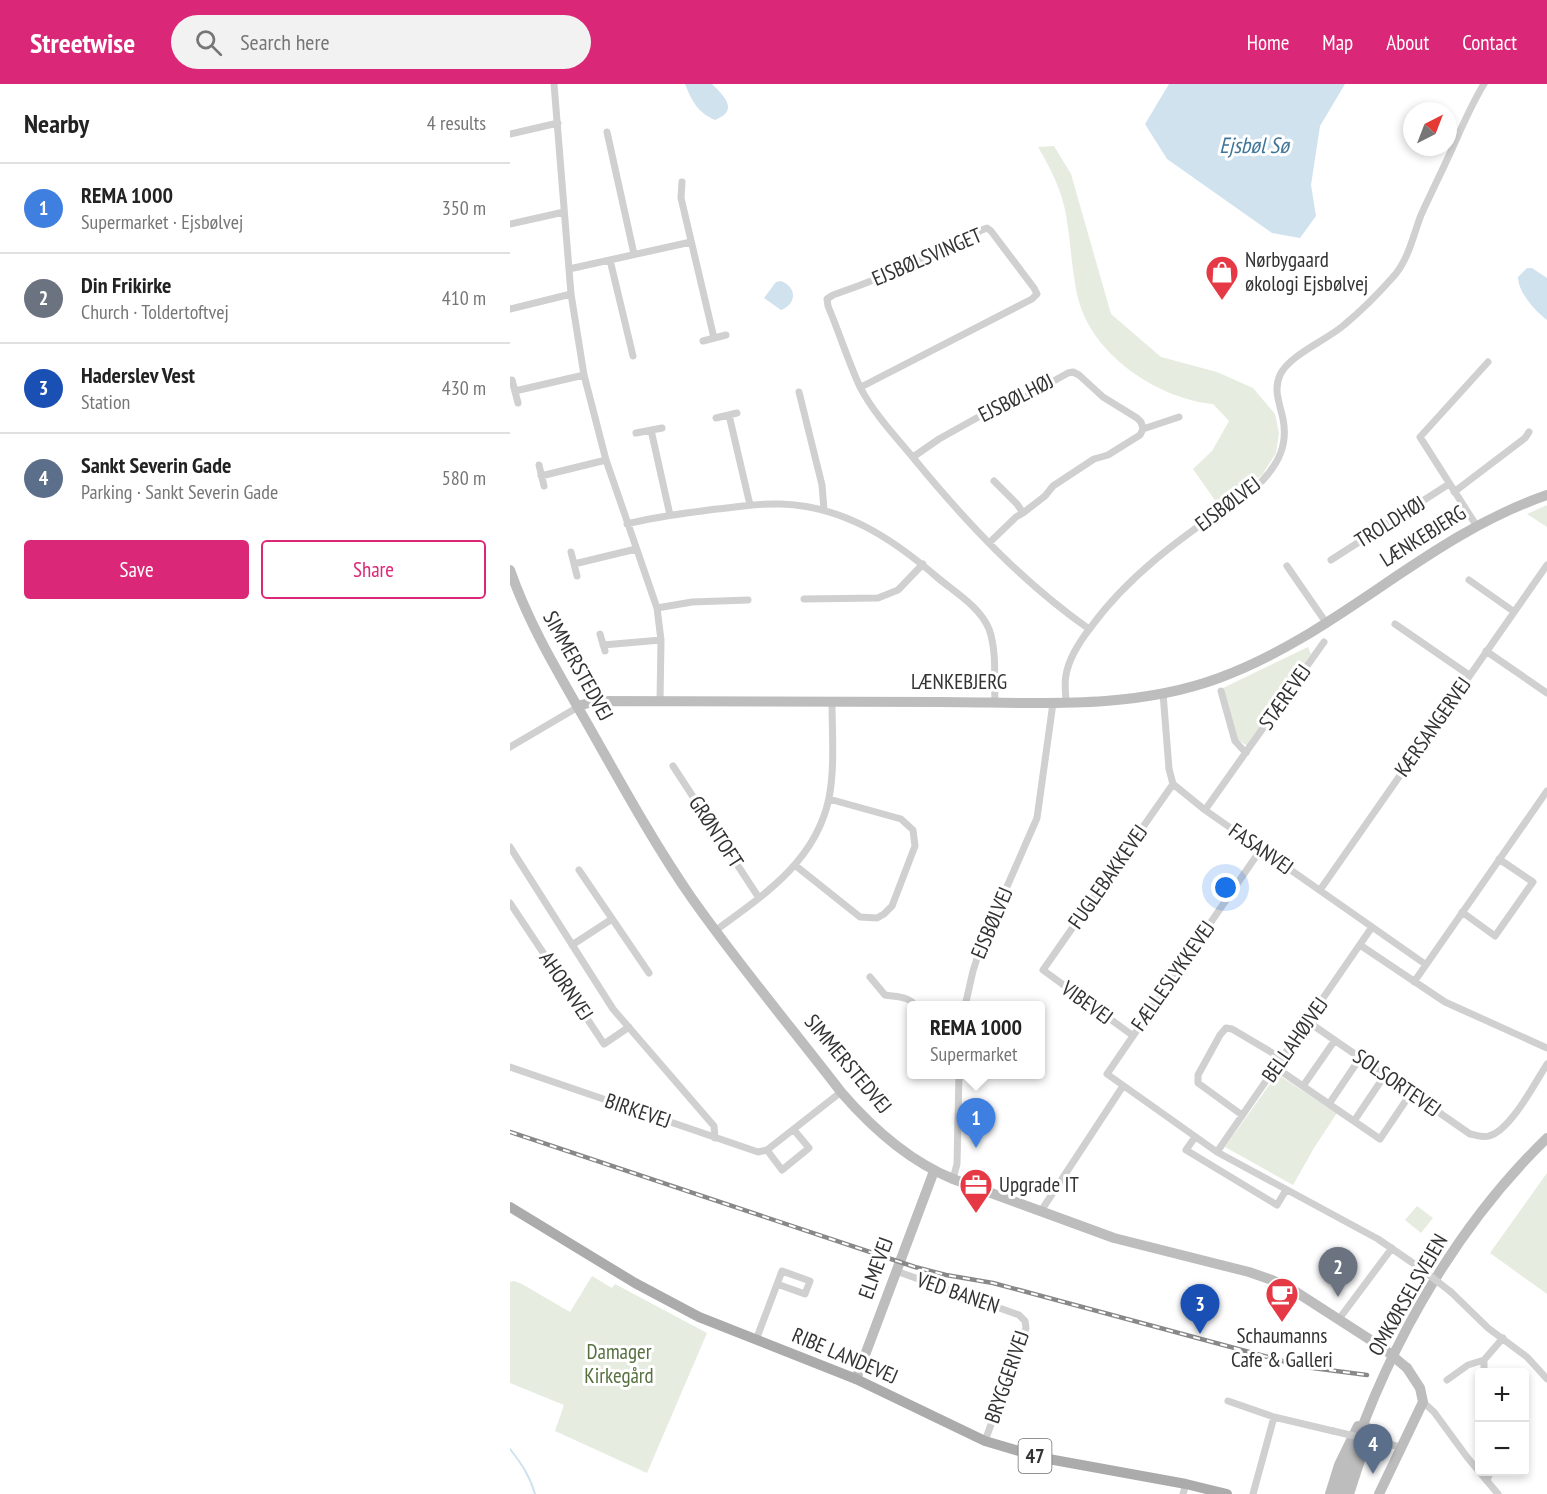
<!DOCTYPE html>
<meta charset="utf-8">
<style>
:root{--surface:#fff;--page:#f2f2f2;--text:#222;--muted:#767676;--line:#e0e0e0;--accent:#db2777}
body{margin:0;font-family:"PT Sans Narrow",sans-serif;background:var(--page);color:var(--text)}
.controls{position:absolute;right:18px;bottom:18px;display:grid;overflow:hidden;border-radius:6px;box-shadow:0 3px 9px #0003}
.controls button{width:54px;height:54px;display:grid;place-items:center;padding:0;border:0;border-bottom:2px solid var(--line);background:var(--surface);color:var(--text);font:30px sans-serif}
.compass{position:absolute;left:893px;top:18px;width:54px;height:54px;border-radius:50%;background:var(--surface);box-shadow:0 3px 9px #0003;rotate:42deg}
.you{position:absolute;left:716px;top:804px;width:21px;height:21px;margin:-15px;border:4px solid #fff;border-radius:50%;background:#1a73e8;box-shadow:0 0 0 9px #1a73e833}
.badge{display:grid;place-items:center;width:39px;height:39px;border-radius:50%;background:var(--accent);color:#fff;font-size:20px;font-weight:700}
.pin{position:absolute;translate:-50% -50px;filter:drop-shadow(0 2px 3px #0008)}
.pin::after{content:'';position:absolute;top:32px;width:21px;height:18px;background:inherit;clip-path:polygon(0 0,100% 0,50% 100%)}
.popup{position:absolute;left:397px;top:917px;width:138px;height:78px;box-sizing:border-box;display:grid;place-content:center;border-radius:6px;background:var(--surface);filter:drop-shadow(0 2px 4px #0005);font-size:20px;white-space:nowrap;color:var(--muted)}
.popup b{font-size:22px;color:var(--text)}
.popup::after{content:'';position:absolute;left:50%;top:100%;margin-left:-12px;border:12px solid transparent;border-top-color:var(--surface)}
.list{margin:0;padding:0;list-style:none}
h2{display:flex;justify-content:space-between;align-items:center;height:78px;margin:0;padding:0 24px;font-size:26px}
h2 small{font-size:20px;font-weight:400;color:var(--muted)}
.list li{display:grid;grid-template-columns:39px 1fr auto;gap:18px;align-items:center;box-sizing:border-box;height:90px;padding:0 24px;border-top:2px solid var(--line)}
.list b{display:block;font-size:22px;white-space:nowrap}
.list p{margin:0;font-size:20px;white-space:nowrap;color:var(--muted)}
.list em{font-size:20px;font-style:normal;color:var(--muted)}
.actions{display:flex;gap:12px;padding:18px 24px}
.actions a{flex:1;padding:14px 0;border:2px solid var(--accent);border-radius:6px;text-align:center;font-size:21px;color:var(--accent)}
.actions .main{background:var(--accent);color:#fff}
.icon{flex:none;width:33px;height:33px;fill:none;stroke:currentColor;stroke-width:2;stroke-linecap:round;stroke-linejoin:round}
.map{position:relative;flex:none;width:1037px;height:1410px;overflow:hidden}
header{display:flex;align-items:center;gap:36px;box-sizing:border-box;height:84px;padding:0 30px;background:var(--accent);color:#fff}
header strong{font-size:28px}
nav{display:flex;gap:33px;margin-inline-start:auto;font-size:21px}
.search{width:420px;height:54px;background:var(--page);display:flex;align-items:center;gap:15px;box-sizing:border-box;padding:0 21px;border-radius:33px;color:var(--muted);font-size:22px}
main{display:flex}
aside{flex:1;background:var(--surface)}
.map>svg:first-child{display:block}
</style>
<header>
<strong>Streetwise</strong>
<div class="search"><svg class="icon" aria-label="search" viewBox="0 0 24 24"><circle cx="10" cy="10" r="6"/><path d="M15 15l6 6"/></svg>Search here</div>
<nav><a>Home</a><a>Map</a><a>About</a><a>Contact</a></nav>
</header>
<main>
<aside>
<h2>Nearby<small>4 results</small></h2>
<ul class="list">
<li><span class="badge" style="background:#3f7fe0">1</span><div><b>REMA 1000</b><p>Supermarket · Ejsbølvej</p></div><em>350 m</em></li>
<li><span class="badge" style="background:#6b7280">2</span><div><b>Din Frikirke</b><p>Church · Toldertoftvej</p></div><em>410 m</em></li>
<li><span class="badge" style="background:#1a4fb4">3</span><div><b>Haderslev Vest</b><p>Station</p></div><em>430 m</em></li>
<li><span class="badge" style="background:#5c6f8a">4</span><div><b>Sankt Severin Gade</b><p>Parking · Sankt Severin Gade</p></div><em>580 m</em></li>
</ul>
<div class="actions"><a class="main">Save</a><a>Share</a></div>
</aside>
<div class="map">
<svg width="1037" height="1410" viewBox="0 0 1037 1410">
<rect width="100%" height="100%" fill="#fff"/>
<path fill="#e6ecdf" d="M544 62 561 90 601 230 651 273 707 288 743 304 765 330 769 349 766 369 752 391 709 422 683 385 702 367 719 337 703 320C650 315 587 274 570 221 562 195 561 158 556 131 552 107 540 83 528 63Z
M1037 421V443L1017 430Z
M798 563 801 570 737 662 727 655 713 604Z
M767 990 827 1029 804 1064 783 1101 715 1063Z
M1037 1089V1210L980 1169Z
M907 1122 923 1134 911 1149 895 1136Z
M82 1192 102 1204 105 1200 197 1249 137 1389 45 1347 54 1321 0 1299V1198L4 1197 12 1200 60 1228Z"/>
<path fill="#cfe2ee" d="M175 0H202C215 13 229 26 205 36 187 28 182 17 175 0Z
M659 0H835L810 42 801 101 806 132 790 154 762 149 657 75 635 40Z
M1017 184H1022L1037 194V236C1025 227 1008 208 1008 193Z
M271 197C287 203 287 220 271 226L254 214 266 198Z"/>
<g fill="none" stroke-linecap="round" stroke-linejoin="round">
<path stroke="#cfe2ee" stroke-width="2" d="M0 1365C11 1379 20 1392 25 1410"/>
<path stroke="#d0d0d0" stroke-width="7" d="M44 0 61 210 74 291 96 376 147 524 151 556 150 617
M97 48 124 170
M0 50 48 39
M172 98 171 114 204 254
M0 140 54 128
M100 176 123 272
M59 185 181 158
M0 225 61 210
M193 257 216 251
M2 296 8 319
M351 303 522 215 527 210 524 204 481 147 477 144 472 146C424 172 375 193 323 211L317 215 318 222C329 248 338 277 350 303 364 330 386 353 405 376 457 439 512 498 579 545
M5 307 74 291
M289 308 312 401 314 426
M219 331 240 421
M206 334 227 329
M633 345 669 333
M141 346 160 431
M126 349 152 344
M403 373 429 355 472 331 488 328 558 289 563 288 569 291 593 313 627 334 631 338 633 345 630 351 598 371 584 375 543 402 535 412 513 429 506 433 479 459
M29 381 34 402
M31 392 96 376
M484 397 507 420 513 429
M944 408 1015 354 1019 348
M117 440C147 432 177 429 207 425 228 423 249 419 271 420 333 422 382 454 428 494 446 509 470 523 479 545 487 567 484 595 485 618
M966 441 910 353 978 278
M61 468 67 492
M821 476 939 400
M64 480 126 465
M777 482 817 540
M959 496 1003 527
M294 515 368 514 388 506 413 480
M147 524 182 518 238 516
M885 540 959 591
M90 550 95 567
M93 561 151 556
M976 567 1037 609
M711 607 725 657 736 669
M653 609 659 685 663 700 695 726 915 880
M556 619C556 610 554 600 556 591 559 573 570 557 581 543 626 481 691 441 752 397 769 379 778 360 773 335 770 320 763 306 770 291 779 271 817 256 834 241 851 227 868 210 883 193 898 177 903 152 911 131 921 109 932 87 942 65 952 43 961 21 974 0
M0 663 68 623
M163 682 249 814
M695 726 814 558
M0 763 103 925 204 1042 205 1054
M751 765 597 990 707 1068 868 1155 910 1184
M286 782 350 833 367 834 374 830 382 822 405 762 403 746 391 735 319 715
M69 786 139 889
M810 806 1037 481
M0 819 94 960 119 943
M952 828 985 852 1023 798 989 775
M206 846C254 811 306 777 319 714 325 683 322 649 322 618
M62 861 102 835
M850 861 935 918 1037 964
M360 893 375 911C385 913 400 912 405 922
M904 898 1037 707
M455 922 463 887 471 862 527 734 543 619
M797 937 960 1050C967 1051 972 1054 979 1052 1000 1047 1025 999 1037 980
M622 951 533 886 663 700
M0 983 248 1068 257 1066 331 1008
M765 983 870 1055 901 1009
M793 1002 825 956
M819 1020 850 974
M732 1031 688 999V991L710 951 716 944 722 945 771 974
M844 1037 875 991
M685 1053 676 1066 767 1121 776 1106
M257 1066 272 1086 299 1064 284 1046
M707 1068 862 843
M443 1095 447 1080 449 990
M531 1127 613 1002
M386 1187 509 1231 515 1237 516 1244 475 1357
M941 1208 978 1244 1017 1273 1037 1295
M829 1235 882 1164
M246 1256 272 1187 300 1197 295 1210 267 1200
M974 1276V1288
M937 1296 958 1281 974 1276 993 1254
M718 1317 764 1333 823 1347
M913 1318 924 1328 957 1373 988 1410
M871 1358 890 1363
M977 1397 980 1388
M673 1410 676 1400
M743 1410 764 1333"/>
<path stroke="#bdbdbd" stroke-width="10" d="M0 486C19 541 49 590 78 641 111 699 143 758 181 813 228 880 281 943 331 1008 362 1044 399 1077 443 1095L604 1154 739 1188 762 1196 783 1206 873 1264
M67 622 87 617C201 618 315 618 429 618 522 618 620 627 709 594 829 550 915 453 1037 411
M346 1295 424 1087
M820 1410 829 1381 848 1342
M830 1410C867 1281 940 1148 1037 1054
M839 1410 854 1364 858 1344
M869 1410 913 1318 910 1304 897 1284"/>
<path stroke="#ababab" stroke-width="10" d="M0 1123 125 1199 189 1233 346 1295 475 1357 533 1374 676 1400 717 1410"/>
<defs>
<path id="rail" d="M0 1048 405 1183 436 1191 483 1199 795 1283 857 1291"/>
</defs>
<use href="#rail" stroke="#888" stroke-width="4.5"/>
<use href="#rail" stroke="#fff" stroke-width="2" stroke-dasharray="7" stroke-linecap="butt"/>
<path stroke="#d0d0d0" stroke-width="7" d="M910 1184 941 1208
M823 1347 871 1358"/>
<path stroke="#bdbdbd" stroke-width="10" d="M873 1264 897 1284"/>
</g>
<defs>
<symbol id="shop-pin" viewBox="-11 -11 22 30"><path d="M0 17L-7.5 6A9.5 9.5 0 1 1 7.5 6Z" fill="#e63946" stroke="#fff"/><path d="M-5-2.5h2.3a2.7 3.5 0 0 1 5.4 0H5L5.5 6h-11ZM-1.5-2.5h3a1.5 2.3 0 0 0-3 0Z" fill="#fff"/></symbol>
<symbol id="office-pin" viewBox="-11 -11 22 30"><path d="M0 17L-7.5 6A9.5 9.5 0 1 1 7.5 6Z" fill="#e63946" stroke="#fff"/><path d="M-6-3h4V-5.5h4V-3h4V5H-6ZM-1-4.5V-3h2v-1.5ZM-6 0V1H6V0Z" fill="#fff"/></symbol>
<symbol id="cafe-pin" viewBox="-11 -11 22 30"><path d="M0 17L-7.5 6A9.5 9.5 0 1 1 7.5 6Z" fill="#e63946" stroke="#fff"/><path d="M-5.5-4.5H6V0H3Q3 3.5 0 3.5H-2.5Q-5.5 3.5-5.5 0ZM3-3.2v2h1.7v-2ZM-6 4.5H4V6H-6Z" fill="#fff"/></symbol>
</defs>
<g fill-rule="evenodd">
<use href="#shop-pin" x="693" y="169" width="38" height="52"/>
<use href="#office-pin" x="447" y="1082" width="38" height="52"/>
<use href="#cafe-pin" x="753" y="1191" width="38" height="52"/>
</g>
<g text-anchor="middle" stroke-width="6" stroke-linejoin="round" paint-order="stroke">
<rect fill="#fff" stroke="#707070" stroke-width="1.5" x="508.5" y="1355" width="33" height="34" rx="4.5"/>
<g font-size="20" font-weight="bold" fill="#333">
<text x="525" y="1379">47</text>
</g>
<g font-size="21" fill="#333" stroke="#fff">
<text transform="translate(417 173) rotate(-23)" y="7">EJSBØLSVINGET</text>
<text transform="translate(506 314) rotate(-27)" y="7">EJSBØLHØJ</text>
<text transform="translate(718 420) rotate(-37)" y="7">EJSBØLVEJ</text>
<text transform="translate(880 438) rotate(-32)" y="7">TROLDHØJ</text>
<text transform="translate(913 452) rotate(-32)" y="7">LÆNKEBJERG</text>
<text transform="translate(68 582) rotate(61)" y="7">SIMMERSTEDVEJ</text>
<text x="449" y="605">LÆNKEBJERG</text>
<text transform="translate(775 613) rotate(-55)" y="7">STÆREVEJ</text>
<text transform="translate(923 643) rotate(-55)" y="7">KÆRSANGERVEJ</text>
<text transform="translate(206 748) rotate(57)" y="7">GRØNTOFT</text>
<text transform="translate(751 765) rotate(35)" y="7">FASANVEJ</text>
<text transform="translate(598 793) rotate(-55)" y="7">FUGLEBAKKEVEJ</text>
<text transform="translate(482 839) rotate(-67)" y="7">EJSBØLVEJ</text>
<text transform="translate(663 892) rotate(-55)" y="7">FÆLLESLYKKEVEJ</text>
<text transform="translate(56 902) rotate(56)" y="7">AHORNVEJ</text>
<text transform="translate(577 919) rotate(36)" y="7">VIBEVEJ</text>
<text transform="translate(785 956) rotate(-55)" y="7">BELLAHØJVEJ</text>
<text transform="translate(338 980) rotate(50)" y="7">SIMMERSTEDVEJ</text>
<text transform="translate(887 999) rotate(35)" y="7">SOLSORTEVEJ</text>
<text transform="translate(128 1027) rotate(19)" y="7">BIRKEVEJ</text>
<text transform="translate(366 1184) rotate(-70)" y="7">ELMEVEJ</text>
<text transform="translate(448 1209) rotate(19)" y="7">VED BANEN</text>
<text transform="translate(898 1211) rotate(-60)" y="7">OMKØRSELSVEJEN</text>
<text transform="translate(335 1272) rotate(23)" y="7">RIBE LANDEVEJ</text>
<text transform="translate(497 1293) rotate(-71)" y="7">BRYGGERIVEJ</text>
</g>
<g font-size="21" fill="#333" stroke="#fff" text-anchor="start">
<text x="735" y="183">Nørbygaard<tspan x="735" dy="24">økologi Ejsbølvej</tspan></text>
<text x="489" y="1108">Upgrade IT</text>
<text x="772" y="1259" text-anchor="middle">Schaumanns<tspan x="772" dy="24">Cafe &amp; Galleri</tspan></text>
</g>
<g font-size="21" fill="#56703f" stroke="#fff">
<text x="109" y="1275">Damager<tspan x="109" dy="24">Kirkegård</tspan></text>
</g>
<g font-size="22" font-style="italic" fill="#3f7597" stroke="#fff">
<text x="744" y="69">Ejsbøl Sø</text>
</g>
</g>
</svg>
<div class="controls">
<button>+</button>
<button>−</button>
</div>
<svg class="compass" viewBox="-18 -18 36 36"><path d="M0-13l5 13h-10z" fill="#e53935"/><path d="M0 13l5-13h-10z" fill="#767676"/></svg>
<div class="you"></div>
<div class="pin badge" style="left:466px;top:1064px;background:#3f7fe0">1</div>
<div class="popup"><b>REMA 1000</b>Supermarket</div>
<div class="pin badge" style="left:828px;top:1213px;background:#6b7280">2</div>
<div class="pin badge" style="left:690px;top:1250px;background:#1a4fb4">3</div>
<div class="pin badge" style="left:863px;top:1390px;background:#5c6f8a">4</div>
</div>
</main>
